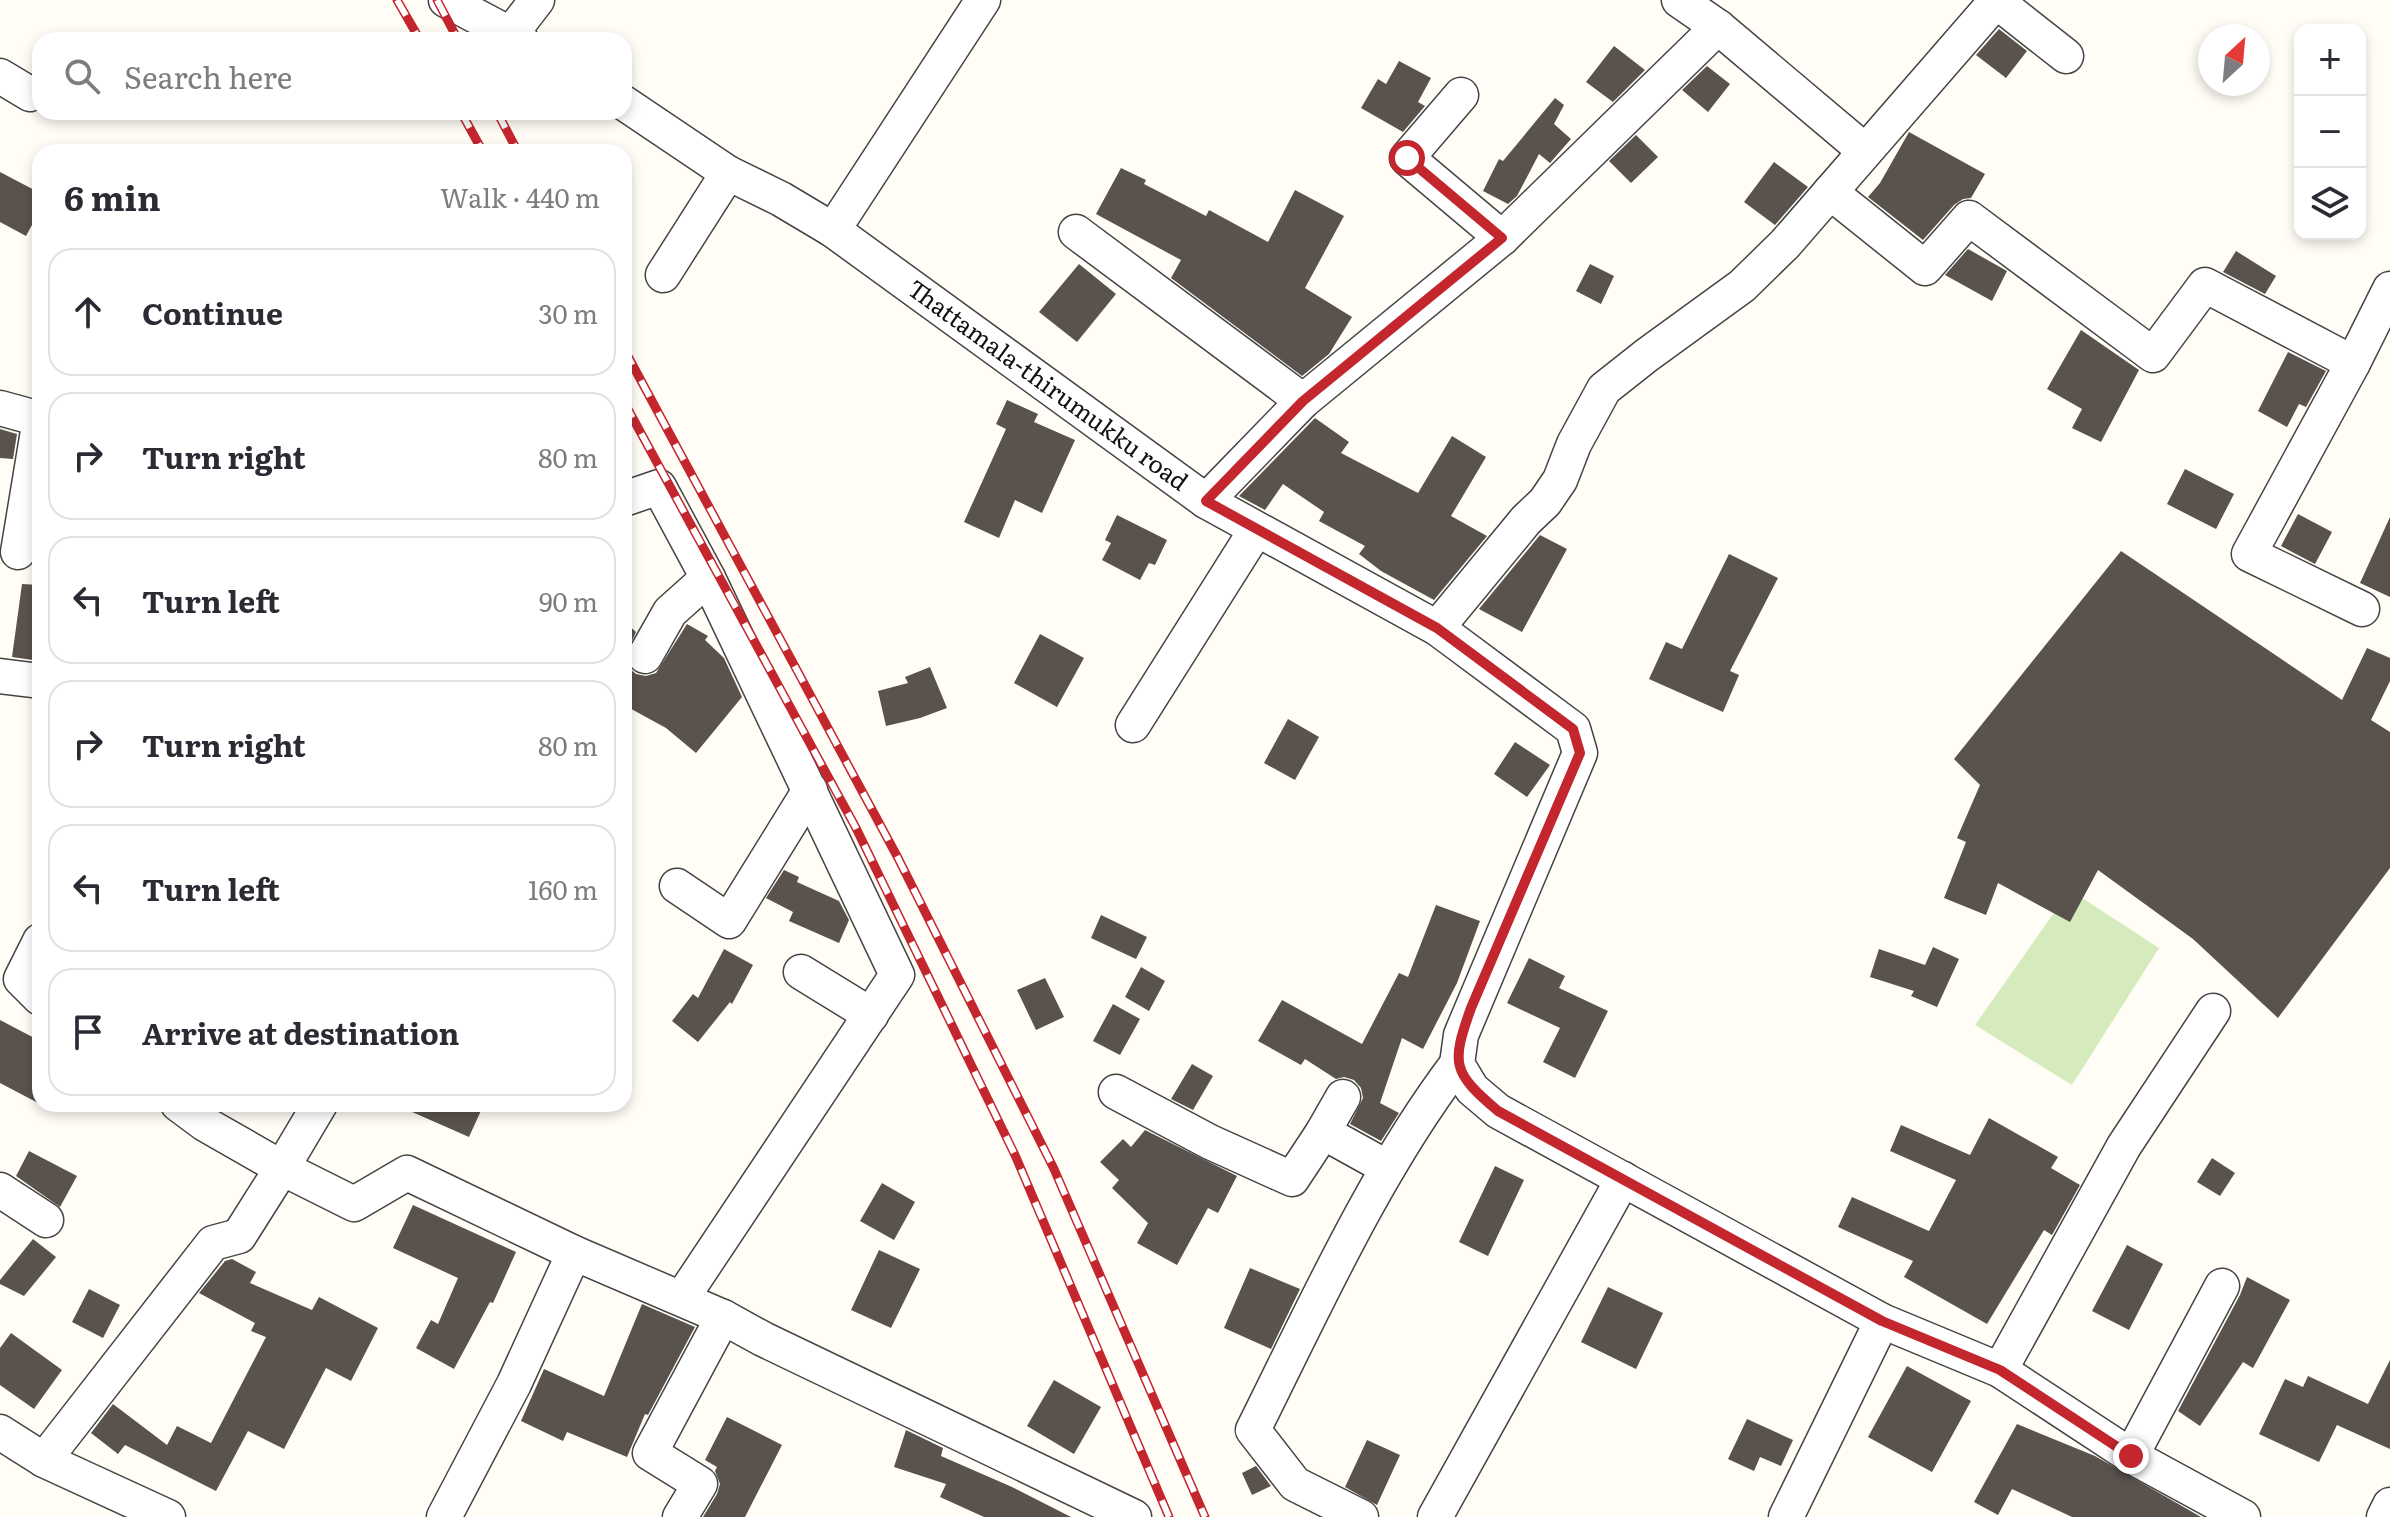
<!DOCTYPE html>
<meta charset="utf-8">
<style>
:root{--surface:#fff;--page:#f7f7f7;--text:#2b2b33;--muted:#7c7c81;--line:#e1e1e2}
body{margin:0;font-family:Literata,serif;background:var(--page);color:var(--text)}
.controls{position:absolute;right:24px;top:24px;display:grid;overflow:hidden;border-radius:16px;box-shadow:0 4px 12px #0003}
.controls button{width:72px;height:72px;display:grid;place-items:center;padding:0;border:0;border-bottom:2px solid var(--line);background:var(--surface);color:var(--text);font:40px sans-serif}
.compass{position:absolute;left:2198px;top:24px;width:72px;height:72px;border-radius:50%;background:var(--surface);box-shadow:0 4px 12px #0003;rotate:26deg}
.stop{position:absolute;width:24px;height:24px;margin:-18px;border:6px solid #c4262e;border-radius:50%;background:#fff}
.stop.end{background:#c4262e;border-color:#fff;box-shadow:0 2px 8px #0008}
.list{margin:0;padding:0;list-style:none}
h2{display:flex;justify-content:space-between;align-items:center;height:104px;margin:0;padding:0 32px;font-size:34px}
h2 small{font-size:26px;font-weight:400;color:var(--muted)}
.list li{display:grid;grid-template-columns:52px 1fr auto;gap:24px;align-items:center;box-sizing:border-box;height:128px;margin:0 16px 16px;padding:0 16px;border:2px solid var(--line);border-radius:24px}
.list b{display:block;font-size:30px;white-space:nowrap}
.list em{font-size:26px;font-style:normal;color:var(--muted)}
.icon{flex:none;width:44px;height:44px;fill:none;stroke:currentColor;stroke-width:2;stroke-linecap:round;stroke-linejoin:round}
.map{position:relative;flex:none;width:2390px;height:1517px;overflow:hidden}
.search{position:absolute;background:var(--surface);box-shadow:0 4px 12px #0003;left:32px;top:32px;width:600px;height:88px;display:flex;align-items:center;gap:20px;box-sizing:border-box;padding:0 28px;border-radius:24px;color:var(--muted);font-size:30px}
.panel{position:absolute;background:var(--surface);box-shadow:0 4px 12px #0003;left:32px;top:144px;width:600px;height:968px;border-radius:24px}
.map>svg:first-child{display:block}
</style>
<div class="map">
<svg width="2390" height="1517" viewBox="0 0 2390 1517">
<rect width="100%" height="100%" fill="#fffdf5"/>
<path fill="#d5ebbd" d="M2070 890 2159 948 2072 1085 1975 1025Z"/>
<path fill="#5a524d" d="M1999 29 2027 51 2006 78 1976 55Z
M1614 46 1645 70 1613 102 1586 82Z
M1399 61 1431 78 1418 102 1425 106 1403 132 1361 108 1378 79 1386 84Z
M1707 66 1730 84 1708 112 1682 90Z
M1555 98 1564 105 1554 124 1571 139 1550 163 1539 154 1517 196 1508 204 1483 191 1499 159 1503 161Z
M1909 132 1985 174 1971 198 1963 199 1954 205 1923 240 1868 197 1880 183Z
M1636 135 1658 157 1631 183 1609 161Z
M1774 162 1808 187 1775 225 1744 202Z
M1121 168 1146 180 1144 184 1206 216 1209 210 1268 242 1295 190 1344 216 1305 288 1352 317 1329 354 1302 376 1171 278 1181 260 1096 214Z
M0 172 40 193V210L26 236 0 222Z
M1968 249 2007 271 1992 301 1945 275Z
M2236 251 2276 276 2265 294 2223 272Z
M1079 264 1116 294 1077 342 1039 312Z
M1590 264 1614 276 1601 304 1576 291Z
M2081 330 2139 370 2101 442 2072 428 2082 409 2047 389Z
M2288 352 2326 371 2306 407 2299 404 2287 427 2258 411Z
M1007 400 1038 414 1034 422 1075 440 1042 513 1015 500 999 538 964 522 1006 429 996 424Z
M1315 418 1349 442 1341 453 1418 493 1452 436 1486 457 1451 516 1487 536 1434 600 1381 571 1359 554 1365 546 1319 521 1324 512 1283 484 1265 510 1239 496Z
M0 429 17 434 13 459 0 458Z
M2185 469 2234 494 2216 529 2167 504Z
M2298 514 2332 532 2315 564 2281 546Z
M1117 515 1167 540 1155 565 1149 563 1140 580 1102 560 1111 543 1105 540Z
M2390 517V597L2360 583Z
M1540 535 1567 549 1522 632 1479 609Z
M2121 551 2342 700 2367 648 2390 658V681L2371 720 2390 732V868L2278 1018 2193 939 2098 870 2070 922 1998 883 1986 915 1944 898 1966 842 1957 838 1980 785 1954 759Z
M1729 554 1778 578 1730 671 1739 675 1723 712 1649 679 1666 642 1682 649Z
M22 584 40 585V661L12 657Z
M624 621 636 632 625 657 628 667 636 674 646 676 656 673 687 624 708 636 705 640 724 658 742 697 696 753 666 728 624 705Z
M1040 634 1084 658 1057 707 1014 683Z
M930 667 947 708 920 718 886 726 878 691 908 683 905 677Z
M1288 719 1319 737 1295 780 1264 763Z
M1515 742 1550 765 1527 797 1494 774Z
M784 870 799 877 797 882 839 901 849 920 839 943 789 921 793 912 766 898Z
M1436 905 1480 921 1457 983 1423 1049 1402 1038 1380 1103 1399 1113 1381 1141 1350 1124 1363 1098 1361 1088 1354 1080 1344 1077 1336 1079 1305 1059 1301 1065 1258 1041 1282 1000 1362 1044 1399 973 1408 977Z
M1101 915 1147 937 1136 959 1091 938Z
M1933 947 1959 959 1937 1007 1911 996 1914 991 1870 977 1879 949 1925 965Z
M724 949 753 965 732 1004 730 1002 698 1042 672 1021 693 994 698 998Z
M1529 958 1565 976 1559 988 1608 1011 1575 1078 1543 1062 1560 1028 1507 1003Z
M1141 967 1165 981 1149 1011 1125 997Z
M1045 978 1064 1017 1036 1030 1017 990Z
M1113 1004 1140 1019 1120 1055 1093 1041Z
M0 1020 40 1041V1104L0 1083Z
M1192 1064 1213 1076 1193 1110 1171 1099Z
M394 1104H484L469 1137Z
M1989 1118 2058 1157 2051 1168 2080 1185 2052 1235 2044 1230 1987 1324 1904 1277 1913 1261 1838 1227 1852 1197 1929 1231 1956 1180 1890 1151 1901 1125 1970 1155Z
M1145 1130 1237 1176 1218 1213 1208 1208 1177 1265 1137 1243 1148 1223 1112 1188 1119 1180 1100 1162 1123 1139 1131 1147Z
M29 1151 77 1176 60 1207 16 1176Z
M2212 1158 2235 1173 2220 1196 2197 1182Z
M1495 1166 1524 1180 1488 1256 1459 1242Z
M882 1183 915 1202 894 1240 860 1221Z
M413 1205 516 1252 493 1303 490 1302 454 1369 416 1348 431 1320 438 1324 458 1278 393 1248Z
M33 1239 56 1257 24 1296 0 1284V1280Z
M2127 1245 2163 1264 2129 1330 2092 1311Z
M879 1250 920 1269 891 1328 851 1310Z
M232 1259 256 1272 250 1283 312 1310 319 1297 378 1328 351 1381 326 1368 284 1449 248 1431 216 1491 125 1445 118 1454 91 1433 113 1404 167 1445 177 1426 211 1443 266 1337 251 1331 255 1323 199 1293 225 1261Z
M1250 1268 1300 1289 1271 1349 1224 1328Z
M2247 1277 2290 1300 2253 1368 2243 1362 2200 1426 2178 1411 2240 1295Z
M1608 1287 1663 1313 1636 1369 1581 1342Z
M89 1289 120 1305 103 1338 72 1322Z
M642 1304 695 1327 648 1415 645 1414 627 1457 567 1432 563 1441 521 1421 544 1369 604 1396Z
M11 1333 62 1370 34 1409 0 1385V1348Z
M2390 1360V1449L2337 1425 2319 1462 2259 1434 2285 1379 2303 1387 2308 1376 2368 1404Z
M1907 1366 1971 1401 1932 1472 1868 1437Z
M1054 1380 1101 1407 1074 1454 1027 1426Z
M727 1417 782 1445 745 1517H703L717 1494 720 1484 715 1471 717 1467 705 1460Z
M1747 1419 1793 1440 1781 1466 1760 1457 1754 1471 1728 1459Z
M2017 1424 2095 1456 2201 1517H2072L2012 1489 1998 1515 1974 1502Z
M906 1430 943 1448 941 1456 1012 1487 1071 1517H984L940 1497 946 1484 894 1467Z
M1367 1440 1400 1455 1377 1505 1345 1487Z
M1256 1466 1271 1486 1252 1495 1242 1473Z"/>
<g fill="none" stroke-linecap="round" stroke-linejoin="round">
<defs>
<g id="minor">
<path d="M446 0 521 40"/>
<path d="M1679 0 1718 27 1865 151"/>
<path d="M1996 1 2066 56"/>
<path d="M513 35 520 22 537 0"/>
<path d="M0 76 30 94"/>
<path d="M1461 95 1407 158 1502 238"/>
<path id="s1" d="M624 103 728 173 781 199 833 230 1206 501 1437 628 1573 729 1580 753 1461 1035 1457 1064 1472 1089 1498 1111 1882 1321 2000 1370 2131 1456 2243 1517"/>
<path d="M1830 192 1925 268 1969 218 2153 355 2205 285 2353 363"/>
<path d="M833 230 983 0"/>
<path d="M1076 232 1303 401"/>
<path d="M663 275 728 173"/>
<path d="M0 408 40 419"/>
<path d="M624 499 659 487 708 578 897 975 682 1298"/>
<path d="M1206 501 1303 401 1502 238 1718 27"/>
<path d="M18 552 40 419"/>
<path d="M2362 609 2249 554 2353 363 2390 289"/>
<path d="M1437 628 1526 520 1545 502 1560 480 1574 444 1604 389 1647 355 1742 286 1785 244 1997 0"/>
<path d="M645 656 670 612 708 578"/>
<path d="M0 676 40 681"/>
<path d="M1133 725 1256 530"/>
<path d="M677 886 729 921 810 790"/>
<path d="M40 941 21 979 40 998"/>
<path d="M801 972 871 1015"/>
<path d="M1116 1092 1210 1142 1292 1179 1323 1132 1388 1168"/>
<path d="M320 1104 282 1168 354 1204 407 1173 574 1253 723 1317 763 1339 1134 1517"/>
<path d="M1323 1132 1343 1097"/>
<path d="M0 1190 46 1220"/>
<path d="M2000 1370 2124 1146 2213 1011"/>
<path d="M0 1432 44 1460 213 1243 239 1236 282 1168 205 1124 178 1104"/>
<path d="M2131 1456 2222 1286"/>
<path d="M44 1460 168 1517"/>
<path d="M444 1517 514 1384 574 1253"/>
<path d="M680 1517 700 1484 650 1453 723 1317"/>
<path d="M1361 1517 1295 1484 1253 1430C1314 1308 1375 1172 1457 1064"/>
<path d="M1435 1517 1623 1179"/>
<path d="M1786 1517 1882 1321"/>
<path d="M2384 1517 2390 1505"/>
</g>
</defs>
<use href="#minor" stroke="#444" stroke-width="37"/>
<use href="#minor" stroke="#fff" stroke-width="34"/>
<defs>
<path id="rail" d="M397 0 420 40
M437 0 458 40
M461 112 483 152
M497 112 518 152
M624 349 898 858 1054 1169 1205 1517
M624 402 856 828 1015 1155 1169 1517"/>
</defs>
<use href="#rail" stroke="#c4262e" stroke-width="9"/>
<use href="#rail" stroke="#fff" stroke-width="6" stroke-dasharray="18" stroke-linecap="butt"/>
</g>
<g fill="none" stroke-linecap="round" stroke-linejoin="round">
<path stroke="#c4262e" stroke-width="10" d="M1407 158 1502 238 1303 401 1206 501 1437 628 1573 729 1580 753 1471 1008C1451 1064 1452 1072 1498 1111L1882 1321 2000 1370 2131 1456"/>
</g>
<g text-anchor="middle" stroke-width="8" stroke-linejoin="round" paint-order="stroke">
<g font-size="24" fill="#111" stroke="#fff">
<text dy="8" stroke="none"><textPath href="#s1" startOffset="510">Thattamala-thirumukku road</textPath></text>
</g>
</g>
</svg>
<div class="controls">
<button>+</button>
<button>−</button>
<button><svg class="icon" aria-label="layers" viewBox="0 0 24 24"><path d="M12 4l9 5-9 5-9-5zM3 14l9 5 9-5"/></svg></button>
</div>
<svg class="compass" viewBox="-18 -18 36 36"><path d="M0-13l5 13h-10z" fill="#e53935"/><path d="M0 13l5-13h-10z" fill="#7c7c81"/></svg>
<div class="stop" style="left:1407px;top:158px"></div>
<div class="stop end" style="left:2131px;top:1456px"></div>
<div class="search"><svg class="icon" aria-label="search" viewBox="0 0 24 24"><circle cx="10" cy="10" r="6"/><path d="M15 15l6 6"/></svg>Search here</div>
<section class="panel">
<h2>6 min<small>Walk · 440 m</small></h2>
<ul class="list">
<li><svg class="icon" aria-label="ahead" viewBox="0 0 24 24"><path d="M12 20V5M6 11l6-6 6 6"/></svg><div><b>Continue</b></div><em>30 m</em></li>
<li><svg class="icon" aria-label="right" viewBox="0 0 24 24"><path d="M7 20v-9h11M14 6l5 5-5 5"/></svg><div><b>Turn right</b></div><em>80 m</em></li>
<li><svg class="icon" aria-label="left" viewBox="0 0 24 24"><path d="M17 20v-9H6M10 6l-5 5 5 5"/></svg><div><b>Turn left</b></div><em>90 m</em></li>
<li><svg class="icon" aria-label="right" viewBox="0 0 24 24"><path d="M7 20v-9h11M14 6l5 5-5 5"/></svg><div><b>Turn right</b></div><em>80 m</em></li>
<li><svg class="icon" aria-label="left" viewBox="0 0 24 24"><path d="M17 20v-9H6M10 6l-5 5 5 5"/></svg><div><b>Turn left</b></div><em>160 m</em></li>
<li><svg class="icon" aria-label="arrive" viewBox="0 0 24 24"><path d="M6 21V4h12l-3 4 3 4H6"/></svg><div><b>Arrive at destination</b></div></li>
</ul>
</section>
</div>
